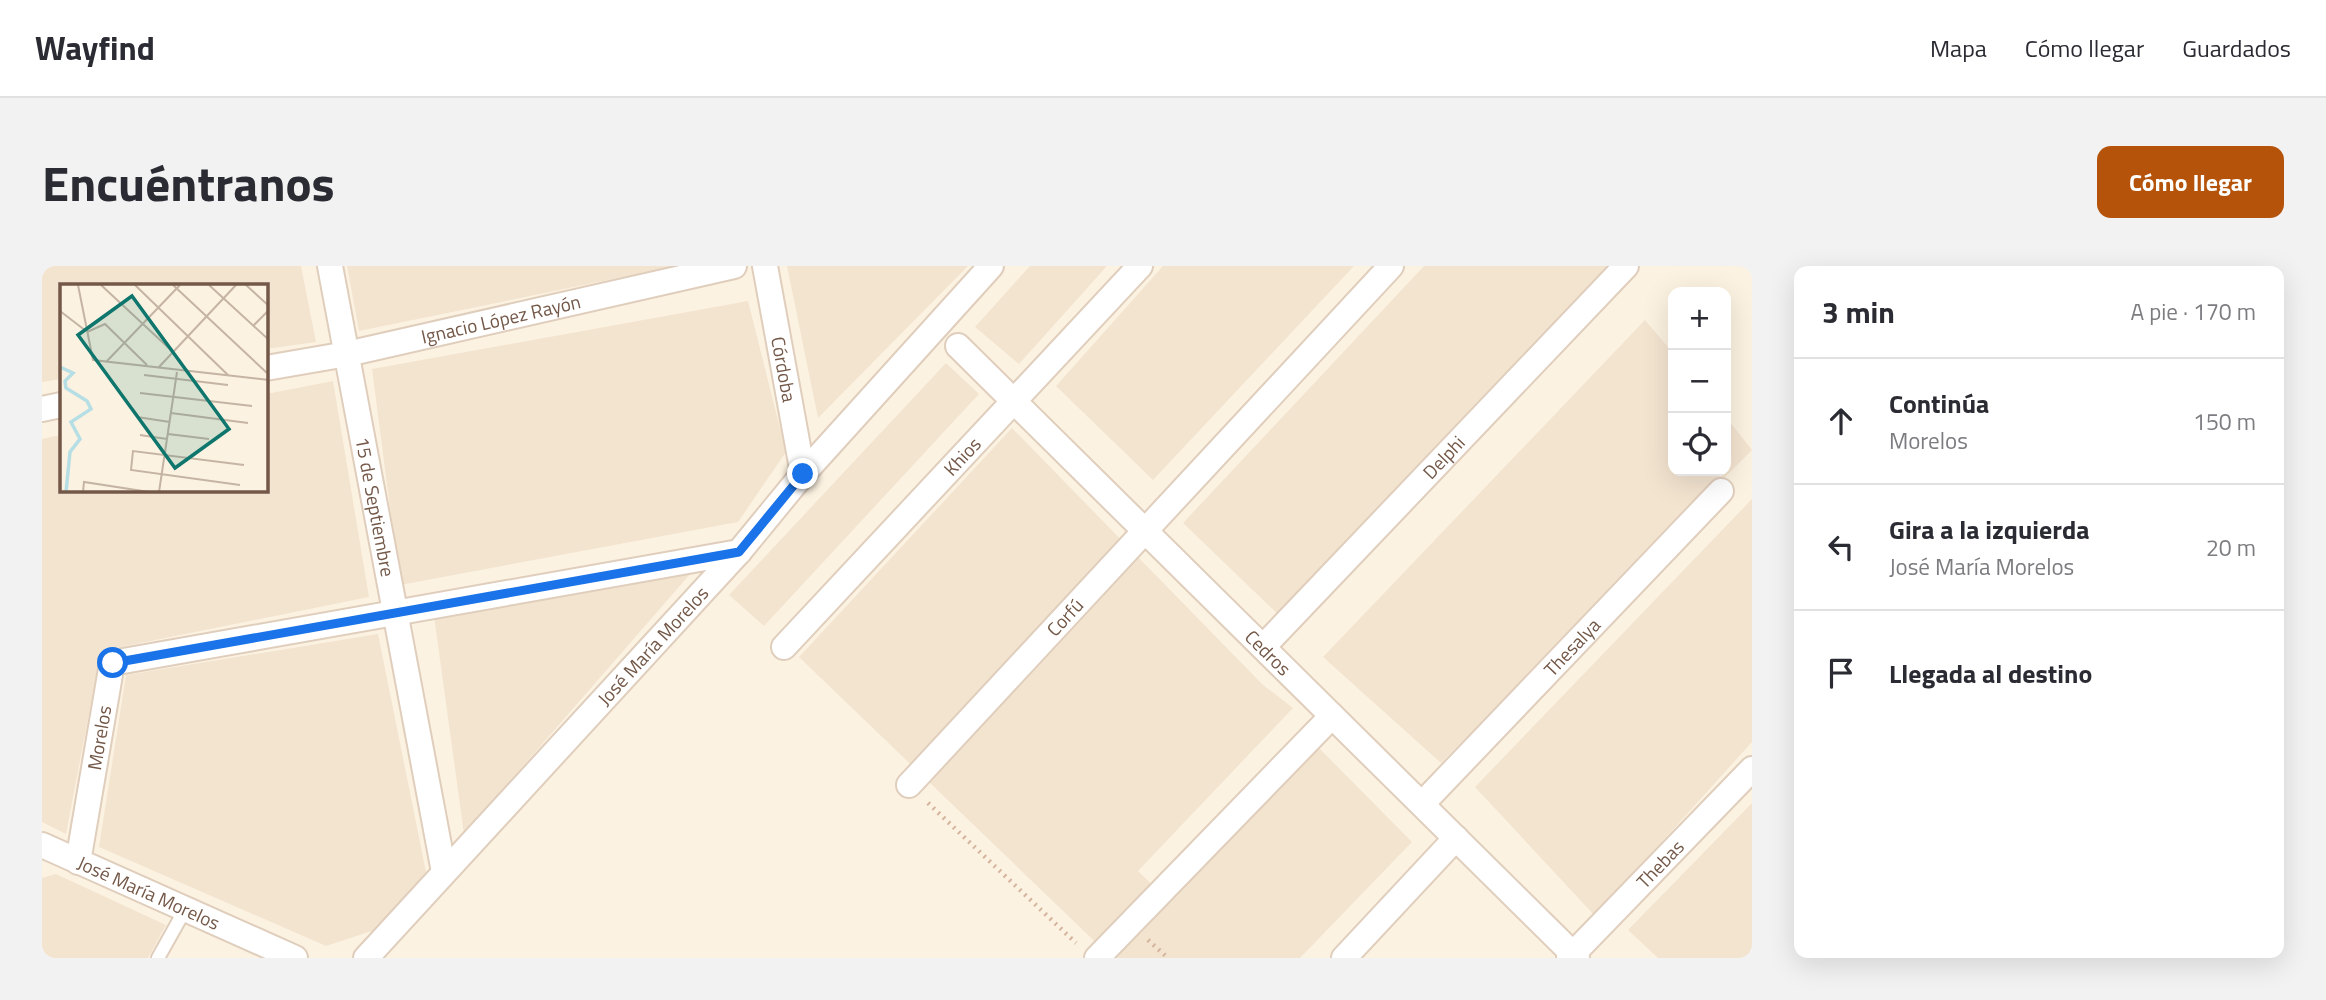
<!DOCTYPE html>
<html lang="es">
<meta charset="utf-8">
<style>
:root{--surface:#fff;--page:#f2f2f3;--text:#2b2b33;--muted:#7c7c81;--line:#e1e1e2;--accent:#b45309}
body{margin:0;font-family:"Titillium Web",sans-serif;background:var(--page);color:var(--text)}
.controls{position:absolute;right:21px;top:21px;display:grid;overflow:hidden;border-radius:14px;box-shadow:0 7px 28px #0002}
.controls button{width:63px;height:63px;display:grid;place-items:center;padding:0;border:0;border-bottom:2px solid var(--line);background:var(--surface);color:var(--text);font:35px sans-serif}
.stop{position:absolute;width:21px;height:21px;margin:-16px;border:5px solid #1a73e8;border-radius:50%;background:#fff}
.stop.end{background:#1a73e8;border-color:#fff;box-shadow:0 2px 7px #0008}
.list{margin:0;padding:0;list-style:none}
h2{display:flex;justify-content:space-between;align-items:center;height:91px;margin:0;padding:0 28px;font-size:30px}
h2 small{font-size:23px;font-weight:400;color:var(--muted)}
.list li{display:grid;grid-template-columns:46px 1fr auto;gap:21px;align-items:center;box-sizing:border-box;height:126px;padding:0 28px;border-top:2px solid var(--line)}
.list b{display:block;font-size:26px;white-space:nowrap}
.list p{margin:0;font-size:23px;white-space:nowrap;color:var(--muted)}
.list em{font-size:23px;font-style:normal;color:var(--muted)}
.icon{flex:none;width:38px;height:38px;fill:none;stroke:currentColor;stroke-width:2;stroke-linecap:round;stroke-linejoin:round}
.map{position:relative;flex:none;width:1710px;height:692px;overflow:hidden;border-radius:14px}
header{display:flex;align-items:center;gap:42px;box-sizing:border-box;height:98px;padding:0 35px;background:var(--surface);border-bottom:2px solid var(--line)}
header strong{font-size:33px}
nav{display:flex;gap:38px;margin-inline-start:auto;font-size:24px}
.intro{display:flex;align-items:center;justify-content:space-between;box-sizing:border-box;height:168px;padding:0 42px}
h1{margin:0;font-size:49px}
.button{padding:18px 32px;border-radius:14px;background:var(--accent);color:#fff;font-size:24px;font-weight:700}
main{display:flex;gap:42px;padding:0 42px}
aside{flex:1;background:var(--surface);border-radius:14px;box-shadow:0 7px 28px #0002}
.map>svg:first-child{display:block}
</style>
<header>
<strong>Wayfind</strong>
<nav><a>Mapa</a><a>Cómo llegar</a><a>Guardados</a></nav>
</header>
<div class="intro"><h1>Encuéntranos</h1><a class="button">Cómo llegar</a></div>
<main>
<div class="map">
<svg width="1710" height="692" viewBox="0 0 1710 692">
<rect width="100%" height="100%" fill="#fcf2e1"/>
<path fill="#f3e4d0" d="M0 0H259L274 76 224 83V19H19V113L0 116Z
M305 0H635L317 65Z
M745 0H926L776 152Z
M988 0H1065L977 98 933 61Z
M1121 0H1312L1111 214 1014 120Z
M1382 0H1580L1244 356 1141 257Z
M706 35 744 186 696 256 358 319 330 103Z
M1603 54 1631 87V205H1684V151L1710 184 1399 497 1281 391Z
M904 97 937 128 722 360 687 329Z
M291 115 327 331 59 385 24 568 0 556V173L19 169V224H224V128Z
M970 162 1221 419 1251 442 1096 605 1126 634 1274 479 1370 576 1258 692H1070L757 391Z
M1710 233V476L1553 650 1433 521Z
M649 307 422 568 392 350Z
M336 368 384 606 342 661 284 680 57 581 84 409Z
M1710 537V692H1616L1586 664Z
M14 608 124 659 106 692H0V612Z"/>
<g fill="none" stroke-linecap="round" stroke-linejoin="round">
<defs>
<path id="lane" d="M116 692 144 642"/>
<g id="street">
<path id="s1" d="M288 0 402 606"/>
<path id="s2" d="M723 0 761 208"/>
<path id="s3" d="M916 80 1535 692"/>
<path id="s4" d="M224 102 305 88 692 0"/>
<path d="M0 143 19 139"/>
<path id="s5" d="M742 381 1098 0"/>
<path id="s6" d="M1221 381 1584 0"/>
<path id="s7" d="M867 519 1349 0"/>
<path id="s8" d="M1380 538 1679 225"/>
<path id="s9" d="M0 579 253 692"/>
<path id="s10" d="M36 596 70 397 697 286"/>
<path id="s11" d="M324 692 697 286 761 208 949 0"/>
<path d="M1055 692 1290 450"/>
<path d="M1302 692 1414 572"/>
<path id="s12" d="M1527 692 1710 503"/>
</g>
</defs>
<use href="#lane" stroke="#e0cebd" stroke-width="16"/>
<use href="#street" stroke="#e0cebd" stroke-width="28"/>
<path stroke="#d5b49d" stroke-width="4.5" stroke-dasharray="2 5" stroke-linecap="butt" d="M886 537 1034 677
M1106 674 1126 692"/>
<use href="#lane" stroke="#fff" stroke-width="12"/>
<use href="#street" stroke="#fff" stroke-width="24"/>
</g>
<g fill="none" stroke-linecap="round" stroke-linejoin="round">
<path stroke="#1a73e8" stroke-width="9" d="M71 397 697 286 761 208"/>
</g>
<g text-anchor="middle" stroke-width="6" stroke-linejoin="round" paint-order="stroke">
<g font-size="19" fill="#735848" stroke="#fff6e7">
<text dy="7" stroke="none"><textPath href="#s4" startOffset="240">Ignacio López Rayón</textPath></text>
<text dy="7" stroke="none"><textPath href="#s2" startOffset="105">Córdoba</textPath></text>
<text dy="7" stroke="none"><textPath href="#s5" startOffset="261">Khios</textPath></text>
<text dy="7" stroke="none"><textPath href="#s6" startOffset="262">Delphi</textPath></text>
<text dy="7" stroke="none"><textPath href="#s1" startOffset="245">15 de Septiembre</textPath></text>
<text dy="7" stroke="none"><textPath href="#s7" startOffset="229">Corfú</textPath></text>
<text dy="7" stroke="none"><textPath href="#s11" startOffset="424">José María Morelos</textPath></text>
<text dy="7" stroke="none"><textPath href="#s8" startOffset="217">Thesalya</textPath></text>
<text dy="7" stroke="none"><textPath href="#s3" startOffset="436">Cedros</textPath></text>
<text dy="7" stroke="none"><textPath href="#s10" startOffset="126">Morelos</textPath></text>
<text dy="7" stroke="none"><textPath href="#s12" startOffset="131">Thebas</textPath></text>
<text dy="7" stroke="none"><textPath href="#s9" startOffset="117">José María Morelos</textPath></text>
</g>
</g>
<g transform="translate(18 18)">
<rect width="208" height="208" fill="#fcf2e1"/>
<path fill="none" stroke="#b6dee5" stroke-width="3.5" d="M0 83 13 89 5 97 6 104 27 117 31 125 11 138 20 155 10 168 6 208"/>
<path fill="none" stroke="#c5b4a4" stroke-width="2" d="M18 1 33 76 209 96M41 1 113 68M75 1 169 92M113 1 207 89M149 1 209 56M186 1 209 22M0 27 26 47M193 42 209 26M27 48 45 40 87 81M47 77 120 1M99 83 176 1M84 91 168 101M80 109 192 122M111 129 188 139M77 133 110 138M108 150 149 155M80 151 107 155M180 201 71 186 73 167 184 181M23 208 24 198 89 208M99 208 117 88"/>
<path fill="#0f766e" fill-opacity="0.15" stroke="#0f766e" stroke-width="3.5" d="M72 12 169 145 115 184 18 51Z"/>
<rect width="208" height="208" fill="none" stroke="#735848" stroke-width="3.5"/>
</g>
</svg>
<div class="controls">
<button>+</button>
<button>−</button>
<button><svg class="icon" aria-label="locate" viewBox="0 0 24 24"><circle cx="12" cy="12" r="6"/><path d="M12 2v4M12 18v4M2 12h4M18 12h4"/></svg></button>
</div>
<div class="stop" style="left:71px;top:397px"></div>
<div class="stop end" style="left:761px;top:208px"></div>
</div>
<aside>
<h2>3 min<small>A pie · 170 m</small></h2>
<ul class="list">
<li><svg class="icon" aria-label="ahead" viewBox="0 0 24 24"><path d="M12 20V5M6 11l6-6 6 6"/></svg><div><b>Continúa</b><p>Morelos</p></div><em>150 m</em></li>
<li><svg class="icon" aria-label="left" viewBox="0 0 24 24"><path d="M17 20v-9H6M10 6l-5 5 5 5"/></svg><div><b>Gira a la izquierda</b><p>José María Morelos</p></div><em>20 m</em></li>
<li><svg class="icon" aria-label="arrive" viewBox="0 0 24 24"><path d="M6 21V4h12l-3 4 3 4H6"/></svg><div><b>Llegada al destino</b></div></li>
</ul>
</aside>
</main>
